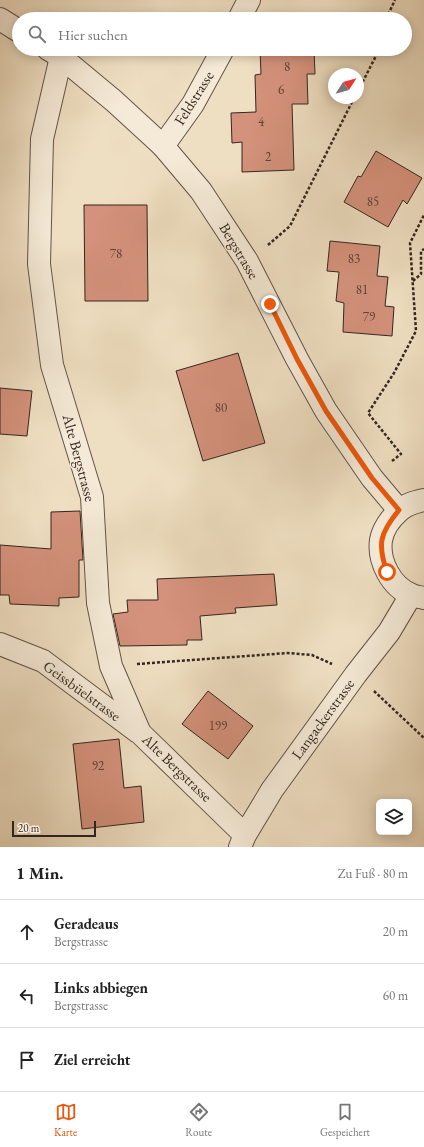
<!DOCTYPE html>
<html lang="de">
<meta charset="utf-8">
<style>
:root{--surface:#fff;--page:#f6f6f6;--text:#222;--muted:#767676;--line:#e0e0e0;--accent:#ea580c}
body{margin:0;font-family:"EB Garamond",serif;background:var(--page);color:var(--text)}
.controls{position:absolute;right:12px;bottom:12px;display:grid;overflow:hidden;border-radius:6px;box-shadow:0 2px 10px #0003}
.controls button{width:36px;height:36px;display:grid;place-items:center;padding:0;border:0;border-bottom:1px solid var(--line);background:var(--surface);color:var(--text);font:20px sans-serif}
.compass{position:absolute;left:328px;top:68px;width:36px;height:36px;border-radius:50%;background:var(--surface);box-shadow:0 2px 10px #0003;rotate:54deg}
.scale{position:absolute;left:12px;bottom:10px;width:84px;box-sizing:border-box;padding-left:4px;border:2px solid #332620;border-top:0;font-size:11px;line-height:14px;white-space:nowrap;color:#332620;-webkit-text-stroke:3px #f5ead7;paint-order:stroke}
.stop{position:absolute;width:12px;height:12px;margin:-9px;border:3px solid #ea580c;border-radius:50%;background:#fff}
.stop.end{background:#ea580c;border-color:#fff;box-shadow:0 1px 4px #0008}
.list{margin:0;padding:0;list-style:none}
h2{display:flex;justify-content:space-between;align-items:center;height:52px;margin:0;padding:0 16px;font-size:17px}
h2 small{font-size:13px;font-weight:400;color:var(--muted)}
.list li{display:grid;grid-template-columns:26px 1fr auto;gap:12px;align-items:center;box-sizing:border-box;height:64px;padding:0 16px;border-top:1px solid var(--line)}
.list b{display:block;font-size:15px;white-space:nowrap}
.list p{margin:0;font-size:13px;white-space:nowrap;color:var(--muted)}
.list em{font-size:13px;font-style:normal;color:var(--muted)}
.icon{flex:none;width:22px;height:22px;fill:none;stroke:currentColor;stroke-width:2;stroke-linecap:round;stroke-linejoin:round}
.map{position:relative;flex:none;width:424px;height:847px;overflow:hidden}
.search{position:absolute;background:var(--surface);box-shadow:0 2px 10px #0003;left:12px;right:12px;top:12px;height:44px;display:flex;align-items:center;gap:10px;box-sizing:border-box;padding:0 14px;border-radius:22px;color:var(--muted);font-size:15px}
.sheet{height:244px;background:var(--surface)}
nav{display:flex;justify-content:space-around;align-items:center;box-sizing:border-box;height:56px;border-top:1px solid var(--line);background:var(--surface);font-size:11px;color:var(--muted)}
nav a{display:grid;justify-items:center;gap:2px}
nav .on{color:var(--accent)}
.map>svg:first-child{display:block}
</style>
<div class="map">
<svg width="424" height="847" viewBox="0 0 424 847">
<rect width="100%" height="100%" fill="#efdfc2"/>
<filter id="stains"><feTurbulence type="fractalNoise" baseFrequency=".005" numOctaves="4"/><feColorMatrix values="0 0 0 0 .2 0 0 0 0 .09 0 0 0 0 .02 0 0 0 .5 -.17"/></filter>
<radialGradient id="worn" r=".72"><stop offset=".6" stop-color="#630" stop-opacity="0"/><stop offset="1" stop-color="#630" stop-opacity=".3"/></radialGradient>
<path fill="#d4917b" stroke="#332620" d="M260 49H314L315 74H307L308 104H292L294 170 242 172V142L232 143 231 113 256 112 255 75 261 74Z
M376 151 422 178 407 204 403 200 388 227 344 202 358 176 361 177Z
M84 205H147L148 301H85Z
M330 241 380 246 377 276 388 277 385 306 394 307 392 336 343 332 344 303 336 301 339 272 327 271Z
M238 353 265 443 203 461 176 371Z
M0 388 32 391 27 436 0 434Z
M80 511 83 560H79V597L59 598V606L10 604 9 595H0V545L51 549V512Z
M274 574 277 605 235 608 236 613 200 616 202 640H187V645L120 646 113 614 128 612 127 600H158L157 579Z
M208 691 253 726 228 759 182 724Z
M119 739 124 788 141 786 144 822 82 829 73 744Z"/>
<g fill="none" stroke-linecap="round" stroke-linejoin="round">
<defs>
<path id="minor" d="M239 19 249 0
M61 57 42 139 39 264 52 365 92 497 98 603 111 666 140 733 245 835
M163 146 193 104 223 49
M0 644 43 661 138 732
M240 847 245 835 272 790 356 674 389 632 411 595"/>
<path id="tertiary" d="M0 19 19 31
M48 49 61 57 114 101 163 146 201 191 247 261 297 359 326 411 372 478 399 510
M424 500C415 502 406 504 399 511 391 518 383 529 381 540 378 561 391 587 412 595 416 597 420 597 424 598"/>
</defs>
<use href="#minor" stroke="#625448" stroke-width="24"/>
<use href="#tertiary" stroke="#625448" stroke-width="24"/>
<path stroke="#332620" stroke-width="2.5" stroke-dasharray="3 2" stroke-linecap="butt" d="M386 19 395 0
M358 91 379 50 377 49
M268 245 290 226 354 98
M413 281 421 274V251L424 249
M392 461 401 454 368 413 394 373 416 331 410 243 424 215
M137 664 288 653 312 655 332 664
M374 691 424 738"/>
<use href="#minor" stroke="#f5ead7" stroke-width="22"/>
<use href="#tertiary" stroke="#f5ead7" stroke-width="22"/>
</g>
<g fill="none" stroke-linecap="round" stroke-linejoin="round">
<path stroke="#ea580c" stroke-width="5" d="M270 304 297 359 326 411 372 478 399 510C380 533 377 544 387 572"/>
</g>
<g text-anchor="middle" stroke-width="3" stroke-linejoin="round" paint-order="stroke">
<g font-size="13" fill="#5b4137">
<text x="287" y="71">8</text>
<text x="281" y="94">6</text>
<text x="261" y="126">4</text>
<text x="268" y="161">2</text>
<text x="373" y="206">85</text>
<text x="116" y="258">78</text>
<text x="354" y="263">83</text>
<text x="362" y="294">81</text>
<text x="369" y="321">79</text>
<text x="221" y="412">80</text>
<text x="218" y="730">199</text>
<text x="98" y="770">92</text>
</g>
<g font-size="15" fill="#332620" stroke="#f5ead7">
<text transform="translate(194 98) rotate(-58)" y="5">Feldstrasse</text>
<text transform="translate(239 251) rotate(59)" y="5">Bergstrasse</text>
<text transform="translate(79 458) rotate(75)" y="5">Alte Bergstrasse</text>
<text transform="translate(82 691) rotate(36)" y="5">Geissbüelstrasse</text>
<text transform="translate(323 719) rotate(-54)" y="5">Langackerstrasse</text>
<text transform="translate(177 768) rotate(44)" y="5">Alte Bergstrasse</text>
</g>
</g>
<rect width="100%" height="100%" filter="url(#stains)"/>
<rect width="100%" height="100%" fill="url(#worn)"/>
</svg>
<div class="controls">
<button><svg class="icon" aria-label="layers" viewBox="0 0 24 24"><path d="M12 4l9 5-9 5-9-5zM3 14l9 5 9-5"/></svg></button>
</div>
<svg class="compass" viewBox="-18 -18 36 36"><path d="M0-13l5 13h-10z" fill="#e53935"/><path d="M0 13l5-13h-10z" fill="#767676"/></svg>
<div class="scale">20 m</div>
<div class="stop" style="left:387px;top:572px"></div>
<div class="stop end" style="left:270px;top:304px"></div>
<div class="search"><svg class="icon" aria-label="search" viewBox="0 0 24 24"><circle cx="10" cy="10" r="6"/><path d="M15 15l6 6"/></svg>Hier suchen</div>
</div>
<section class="sheet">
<h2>1 Min.<small>Zu Fuß · 80 m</small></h2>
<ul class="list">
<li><svg class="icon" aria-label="ahead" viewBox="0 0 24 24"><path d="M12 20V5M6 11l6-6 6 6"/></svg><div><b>Geradeaus</b><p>Bergstrasse</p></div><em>20 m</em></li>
<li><svg class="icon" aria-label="left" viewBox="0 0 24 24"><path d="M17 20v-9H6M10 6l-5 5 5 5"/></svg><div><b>Links abbiegen</b><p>Bergstrasse</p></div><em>60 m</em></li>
<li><svg class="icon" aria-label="arrive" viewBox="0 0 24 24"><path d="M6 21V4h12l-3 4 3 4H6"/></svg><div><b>Ziel erreicht</b></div></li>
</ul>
</section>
<nav>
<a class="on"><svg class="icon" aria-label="map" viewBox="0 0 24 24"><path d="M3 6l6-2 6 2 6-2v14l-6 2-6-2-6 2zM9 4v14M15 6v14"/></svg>Karte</a>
<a><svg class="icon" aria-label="directions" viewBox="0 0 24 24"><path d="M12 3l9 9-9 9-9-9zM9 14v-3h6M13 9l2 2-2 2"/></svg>Route</a>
<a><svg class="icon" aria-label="saved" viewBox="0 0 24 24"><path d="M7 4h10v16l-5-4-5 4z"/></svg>Gespeichert</a>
</nav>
